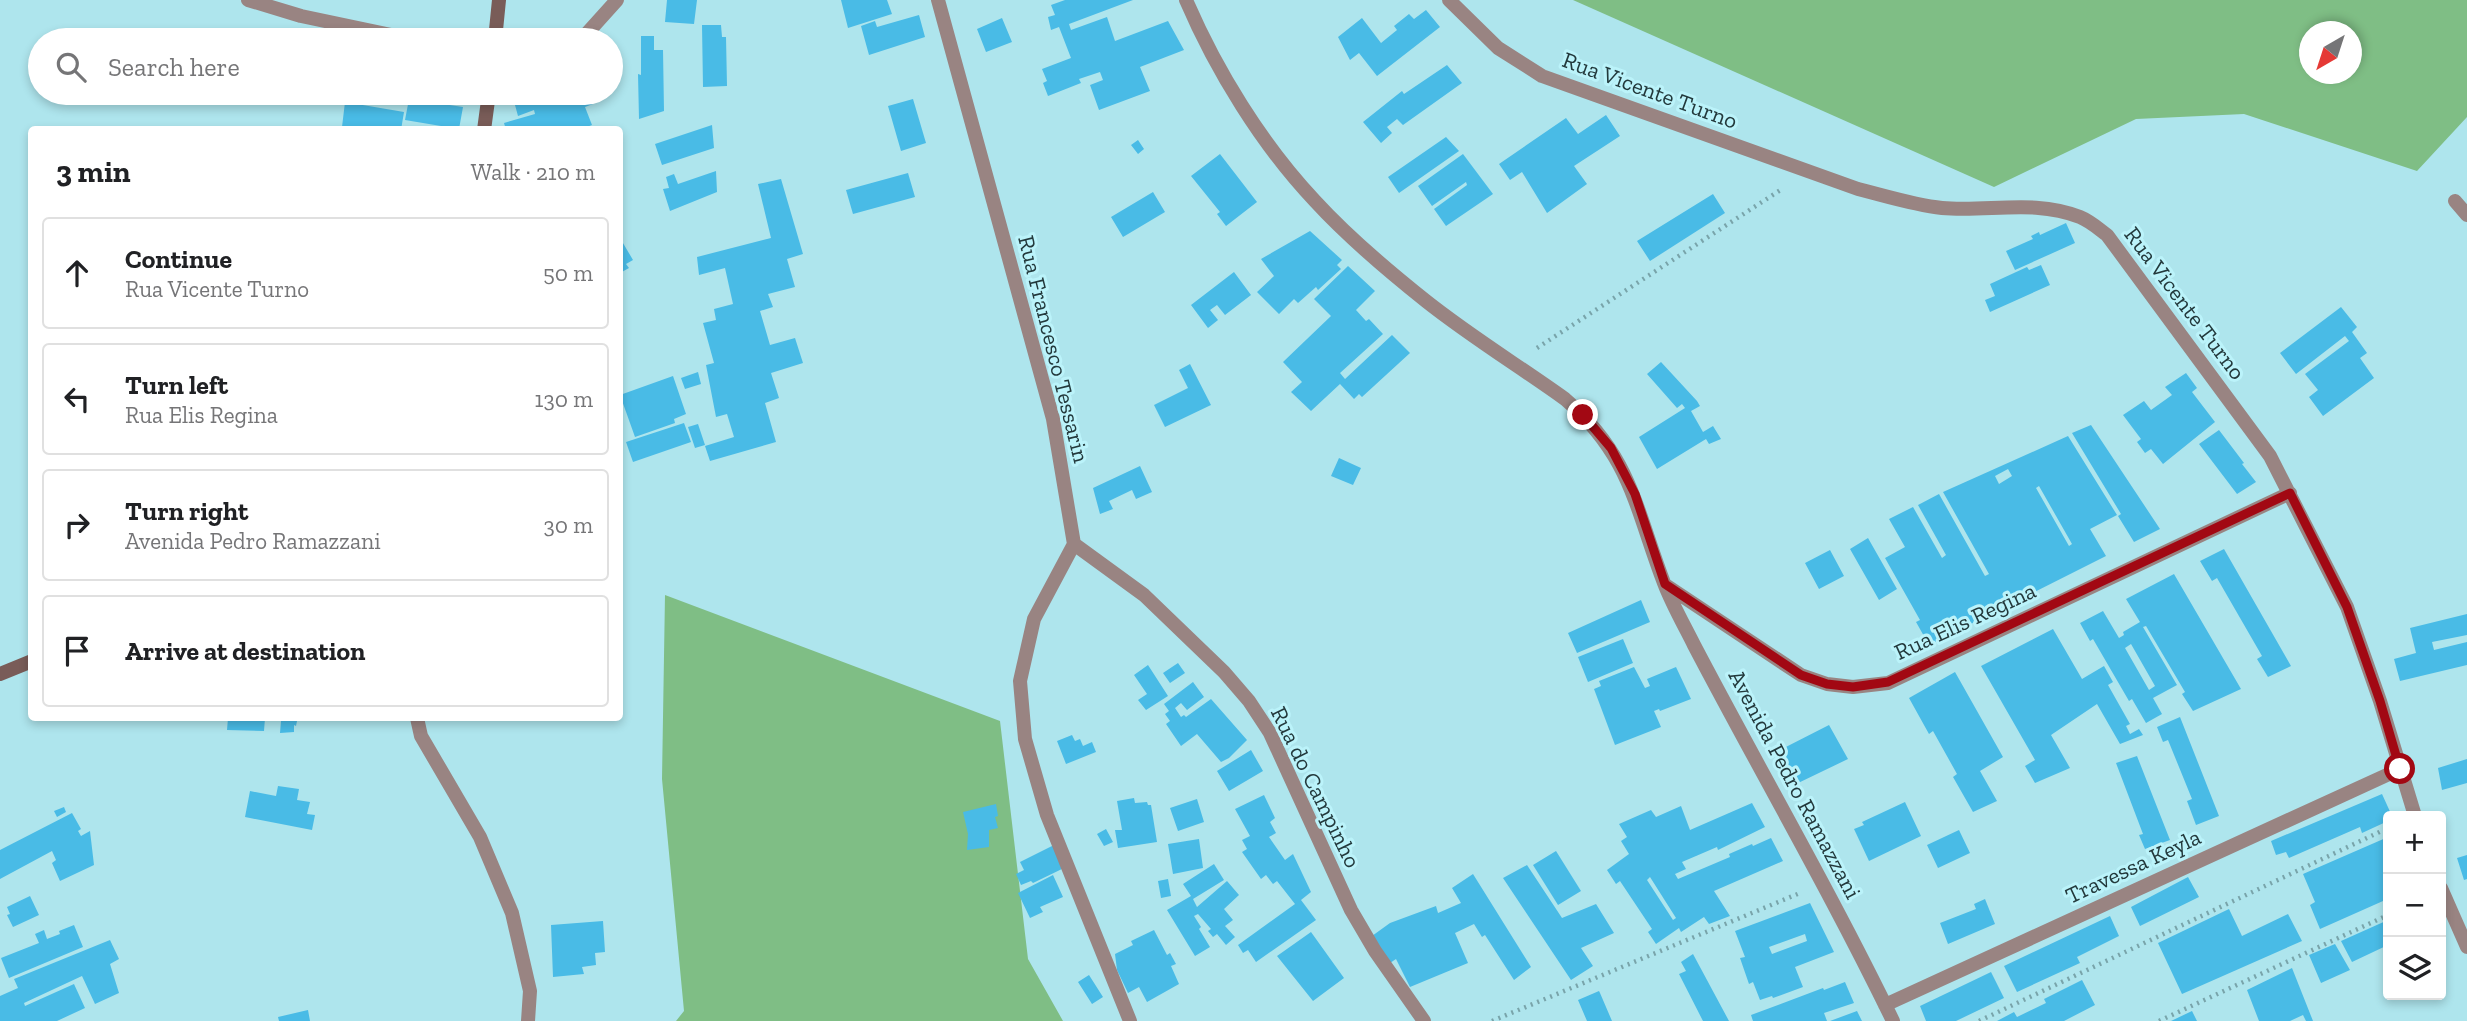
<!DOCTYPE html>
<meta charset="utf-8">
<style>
:root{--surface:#fff;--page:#f2f2f2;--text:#202124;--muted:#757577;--line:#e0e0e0}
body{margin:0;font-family:"Zilla Slab",serif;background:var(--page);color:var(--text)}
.controls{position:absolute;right:21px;bottom:21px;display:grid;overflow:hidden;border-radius:7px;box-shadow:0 4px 10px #0003}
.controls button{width:63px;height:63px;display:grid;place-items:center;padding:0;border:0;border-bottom:2px solid var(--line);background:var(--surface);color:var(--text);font:35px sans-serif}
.compass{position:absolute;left:2299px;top:21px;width:63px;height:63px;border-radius:50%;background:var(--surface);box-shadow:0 4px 10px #0003;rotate:219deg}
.stop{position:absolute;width:21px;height:21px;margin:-16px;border:5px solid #a20813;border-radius:50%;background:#fff}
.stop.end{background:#a20813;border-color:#fff;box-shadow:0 2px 7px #0008}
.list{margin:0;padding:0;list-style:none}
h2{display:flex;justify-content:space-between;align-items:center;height:91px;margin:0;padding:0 28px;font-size:30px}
h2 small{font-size:23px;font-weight:400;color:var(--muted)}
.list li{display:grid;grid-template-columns:46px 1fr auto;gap:21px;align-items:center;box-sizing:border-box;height:112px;margin:0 14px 14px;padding:0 14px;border:2px solid var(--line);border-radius:7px}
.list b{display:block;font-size:26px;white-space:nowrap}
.list p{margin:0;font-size:23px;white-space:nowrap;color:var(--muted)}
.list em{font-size:23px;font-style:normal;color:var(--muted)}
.icon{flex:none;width:38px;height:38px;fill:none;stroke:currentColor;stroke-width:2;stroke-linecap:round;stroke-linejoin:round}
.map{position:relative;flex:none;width:2467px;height:1021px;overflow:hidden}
.search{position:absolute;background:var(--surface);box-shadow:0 4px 10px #0003;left:28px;top:28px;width:595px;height:77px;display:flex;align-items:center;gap:18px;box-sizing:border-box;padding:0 24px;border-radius:38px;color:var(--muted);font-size:26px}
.panel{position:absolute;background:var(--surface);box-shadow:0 4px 10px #0003;left:28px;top:126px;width:595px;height:595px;border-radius:7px}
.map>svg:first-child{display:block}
</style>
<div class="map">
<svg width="2467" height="1021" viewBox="0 0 2467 1021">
<rect width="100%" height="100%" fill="#aee5ed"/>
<path fill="#7fbe85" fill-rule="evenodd" d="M1573 0H2467V117L2417 171 2244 114 2136 119 1994 187ZM2310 32H2352V74H2310Z
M665 595 1000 721 1028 959 1063 1021H676L684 1011 662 779Z"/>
<path fill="#49bbe6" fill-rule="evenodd" d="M667 0H697L694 24 665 22Z
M841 0H887L892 14 848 28Z
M1065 0H1133L1069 24 1071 30 1107 17 1115 41 1168 21 1184 50 1140 67 1150 91 1099 110 1090 85 1103 80 1100 72 1079 79 1081 83 1048 96 1043 83 1047 81 1042 69 1071 58 1059 27 1051 30 1048 17 1055 15 1051 5Z
M1426 10 1440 27 1377 76 1359 53 1350 60 1338 37 1362 18 1381 43 1397 30 1394 26 1409 14 1414 19Z
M919 15 925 37 869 55 861 26 875 21 877 27Z
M1002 18 1012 42 986 52 977 29Z
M702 25H721L722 37H726L727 86 703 87Z
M641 36H654V50H663L664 111 639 119 638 74 641 75Z
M1447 65 1462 83 1403 125 1397 119 1387 127 1392 133 1381 143 1363 122 1402 91 1404 94Z
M516 93H590L593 104 585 107 592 125 579 130H518V128L506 130 504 123 535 114 534 110 518 116 512 94Z
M409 99 463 107 459 129 405 120Z
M913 99 926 143 901 151 888 106Z
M345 102 404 112 401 130H361L342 127Z
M1606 115 1620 136 1574 166 1587 184 1547 213 1522 172 1510 180 1499 164 1566 118 1578 134Z
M712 125 714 148 662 165 655 144Z
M1446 137 1459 151 1399 193 1388 177Z
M1138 140 1144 149 1138 154 1131 145Z
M1220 154 1257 202 1226 226 1217 214 1220 212 1191 176Z
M1463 154 1493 194 1446 226 1434 209 1467 185 1466 182 1432 206 1418 186Z
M716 171 717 192 670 211 663 189 669 188 666 177 674 174 678 184Z
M908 173 915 197 853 214 846 190Z
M781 179 803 254 787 259 795 287 768 294 773 307 760 311 770 345 795 338 803 363 771 373 779 398 765 403 776 442 710 461 705 446 734 437 727 414 716 417 706 365 714 363 703 323 716 320 714 309 733 304 725 268 699 275 697 257 771 238 758 184Z
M1153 192 1165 212 1123 237 1111 217Z
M1713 194 1725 213 1650 261 1637 241Z
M2066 223 2075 243 2015 270 2006 251 2033 239 2031 236 2039 232 2040 235Z
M1310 231 1342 260 1337 265 1341 269 1318 290 1316 287 1298 303 1294 299 1279 314 1257 292 1274 276 1261 259Z
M620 238 633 260 626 264 629 268 620 273Z
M2041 265 2050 285 1990 312 1985 300 1995 296 1990 284 2027 267 2029 270Z
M1348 266 1375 291 1356 310 1366 321 1369 319 1383 334 1340 373 1345 379 1392 335 1410 353 1362 397 1359 394 1354 399 1340 384 1311 411 1291 392 1302 382 1283 362 1331 316 1314 299Z
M1234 272 1251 295 1225 315 1217 305 1210 310 1218 320 1208 328 1191 305Z
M2341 307 2357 327 2352 332 2367 353 2360 358 2374 378 2323 416 2309 397 2318 390 2305 374 2349 341 2345 336 2296 374 2280 353Z
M1661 362 1697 401 1700 406 1691 411 1703 432 1713 426 1721 439 1709 444 1706 439 1657 469 1639 437 1685 408 1682 404 1677 408 1647 374Z
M1190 364 1211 405 1165 427 1154 405 1188 388 1179 370Z
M698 372 701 384 685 389 681 378Z
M2186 373 2197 388 2192 392 2215 422 2163 464 2151 449 2145 453 2137 442 2141 439 2123 415 2144 401 2151 410 2172 395 2165 387Z
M673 376 686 414 674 419 675 423 635 437 620 395Z
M684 423 691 442 633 462 626 442Z
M698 424 705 445 695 448 688 427Z
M2091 425 2160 529 2134 542 2118 516 2121 514 2072 433Z
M2219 430 2244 463 2242 464 2256 482 2237 494 2199 444Z
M2068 436 2117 515 2090 529 2106 556 1929 645 1916 622 1920 620 1885 558 1905 547 1889 519 1913 507 1942 558 1946 555 1918 505 1939 494 1985 576 1989 574 1943 492ZM2008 469 2012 476 1999 484 1995 476ZM2039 486 2072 544 2069 546 2036 488Z
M1339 458 1361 468 1353 485 1331 476Z
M1140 466 1152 492 1136 499 1132 490 1109 501 1113 509 1100 514 1093 488Z
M1868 538 1897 589 1879 600 1850 549Z
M2224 549 2291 666 2268 677 2257 659 2262 656 2217 578 2212 581 2200 561Z
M1830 550 1844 576 1819 589 1805 563Z
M2174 574 2241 689 2193 711 2182 694 2185 692 2146 626 2143 627 2177 685 2153 698 2162 714 2146 723 2132 699 2129 701 2093 639 2090 641 2080 623 2103 611 2119 638 2124 635 2123 632 2140 622 2126 599ZM2131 644 2155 686 2149 690 2125 648Z
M1641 600 1650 622 1577 653 1568 633Z
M2467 614V635L2432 642 2434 650 2467 642V665L2400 681 2394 659 2416 653 2410 628Z
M2053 629 2082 679 2104 666 2113 682 2108 685 2130 724 2126 726 2130 734 2139 729 2143 735 2120 744 2097 704 2051 735 2070 768 2035 783 2025 766 2035 760 1981 666Z
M1623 639 1633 663 1588 682 1578 657Z
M1178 663 1185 673 1170 683 1163 673Z
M1148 665 1168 696 1146 710 1138 700 1147 694 1134 675Z
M1634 667 1645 688 1650 686 1647 679 1676 667 1691 699 1660 711 1659 709 1654 711 1661 727 1615 745 1594 689 1601 686 1599 681Z
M1955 672 2003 757 1980 771 1997 801 1973 812 1953 777 1957 774 1933 731 1929 734 1909 698Z
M1193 682 1204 697 1187 710 1181 703 1175 708 1181 717 1184 715 1186 717 1211 699 1247 740 1229 758 1221 762 1197 734 1181 746 1166 724 1170 721 1165 714 1169 711 1164 704Z
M2180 717 2219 816 2196 825 2187 801 2192 799 2168 740 2163 742 2157 727Z
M228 718H265L264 731 227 730Z
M277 718H300V721H297L296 726 294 725V732L280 733 281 721 277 720Z
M1829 725 1848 759 1794 785 1776 752Z
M1072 735 1075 741 1080 739 1083 746 1092 742 1096 752 1066 764 1057 741Z
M1251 750 1263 771 1229 791 1217 771Z
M2137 756 2170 840 2145 849 2139 835 2143 834 2116 763Z
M2467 759V783L2442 790 2438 768Z
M278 786 299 789 297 800 310 802 307 814 315 815 312 830 245 817 250 791 276 796Z
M2382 794 2392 816H2388V821L2362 833 2360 827 2289 858 2286 852 2276 855 2271 841Z
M1264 795 1275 818 1270 822 1276 833 1269 837 1285 860 1293 854 1311 892 1301 900 1316 920 1256 962 1248 950 1243 953 1238 945 1295 904 1277 881 1273 884 1266 875 1261 879 1242 852 1247 849 1242 840 1250 836 1235 809Z
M1134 798 1135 803 1147 802 1148 805H1151L1157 842 1118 848 1115 830H1122L1117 801Z
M1197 799 1204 822 1178 831 1170 808Z
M1905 802 1921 836 1869 861 1854 829 1864 825 1862 822Z
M1752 803 1765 827 1718 850 1717 847 1682 862 1686 869 1675 874 1678 879 1730 857 1729 854 1752 844 1753 846 1771 838 1783 861 1714 891 1730 916 1709 924 1704 917 1681 932 1679 928 1656 944 1648 932 1652 929 1620 881 1616 884 1607 870 1629 854 1621 841 1627 837 1619 824 1651 810 1656 817 1681 806 1690 830ZM1650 877 1676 918 1673 920 1647 880Z
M996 804 998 816 995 817 998 828 989 830V847L967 850 968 834 963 812Z
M64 807 66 812 57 817 54 811Z
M72 813 81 829 78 831 81 836 90 831 94 865 60 881 52 863 56 860 52 851 0 879V850Z
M1106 829 1113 842 1104 846 1097 834Z
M1959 830 1970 853 1938 868 1927 845Z
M2388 837V905L2385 906 2383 901 2320 929 2310 905 2315 902 2303 874Z
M1199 839 1203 868 1173 874 1168 844Z
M1054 845 1064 868 1033 883 1031 881 1021 885 1016 874 1024 870 1020 862Z
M1556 851 1581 891 1558 905 1533 865Z
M2467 855V879L2464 880 2457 858Z
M1214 864 1224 880 1193 899 1197 907 1227 881 1239 895 1224 909 1233 920 1225 926 1235 937 1226 945 1217 934 1213 937 1208 931 1211 929 1198 914 1194 916 1201 927 1199 929 1210 947 1195 956 1167 910 1191 896 1183 884Z
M1527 865 1562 918 1596 904 1614 933 1581 948 1593 966 1571 980 1503 878Z
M1473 874 1531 967 1514 980 1485 935 1482 937 1474 924 1455 933 1468 963 1410 987 1396 959 1390 963 1372 936 1390 923 1436 906 1438 913 1461 903 1452 888Z
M1053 875 1063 897 1040 907 1043 912 1030 918 1018 893Z
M2188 877 2199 897 2140 926 2131 907Z
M1168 879 1171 896 1161 898 1158 881Z
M30 896 39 915 13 927 7 915 10 914 7 907Z
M1985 899 1995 924 1948 944 1940 923 1976 909 1974 904Z
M1810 903 1834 952 1795 967 1803 987 1773 998 1772 996 1760 1000 1753 982 1749 984 1740 958 1745 957 1735 931ZM1805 934 1807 941 1772 954 1769 947Z
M2229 909 2242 936 2288 914 2302 941 2182 994 2158 943Z
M2110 916 2119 936 2077 957 2080 963 2017 992 2004 966Z
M2388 920V945L2352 962 2341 941Z
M603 921 605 952 595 953 596 965 582 967 584 974 553 977 551 925Z
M74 925 83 947 9 978 1 958 39 943 35 934 44 930 47 939 60 934 59 931Z
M1154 930 1167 955 1170 953 1176 964 1171 966 1179 984 1147 1002 1139 987 1128 993 1117 970 1115 954 1133 945 1131 941Z
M1311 932 1344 978 1313 1001 1277 956Z
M110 940 119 959 110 964 119 993 95 1004 82 976 24 1003 25 1006 74 984 85 1008 57 1021H0V996L18 988 14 979Z
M2335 944 2350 970 2321 983 2309 955Z
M1693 954 1729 1021H1703L1679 974 1686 971 1681 962Z
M2292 968 2313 1021H2306L2303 1015 2290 1021H2259L2247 990Z
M1991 972 2004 998 1956 1021H1926L1920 1006Z
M1089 975 1103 997 1092 1004 1078 982Z
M2082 980 2095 1005 2064 1021H1997L2014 1012 2017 1017 2046 1003 2044 999Z
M1845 982 1854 1003 1824 1013 1827 1021H1753L1751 1015 1823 988 1824 990Z
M1599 991 1600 993 1612 1021H1587L1578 1000Z
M308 1010 310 1021H279L278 1017Z
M1857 1011 1862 1021H1830Z
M2192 1011 2197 1021H2171Z"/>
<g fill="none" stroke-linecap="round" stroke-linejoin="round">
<path stroke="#79a4aa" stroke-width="4.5" stroke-dasharray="2 5" stroke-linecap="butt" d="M1537 348 1782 189
M1492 1021 1800 893
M1979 1021 2388 828
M2159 1021 2388 915"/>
<path stroke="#998482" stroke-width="14" d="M248 0 301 16 415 40
M938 0 1053 419 1074 544 1034 619 1020 681 1025 739 1047 815 1130 1021
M1186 0C1216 70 1262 145 1315 201 1348 237 1387 270 1426 301 1470 336 1519 366 1565 399 1631 456 1635 507 1664 583 1672 604 1684 625 1694 645 1760 771 1831 893 1893 1021
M1449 0 1498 48 1542 76 1858 189C1886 196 1914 205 1942 208 1989 212 2035 199 2080 217 2090 221 2099 229 2107 235L2270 456 2347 607 2380 701 2415 816
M581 40 617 0
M2455 201 2467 215
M1074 544 1144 595 1224 672 1249 701 1270 733 1351 910 1375 951 1424 1021
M1667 586 1801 675 1827 684 1853 687 1888 683 2290 493
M417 718 421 736 480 837 512 913 530 991 528 1021
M2441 888 2467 947
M1885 1005 2400 769"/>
<path stroke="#795c58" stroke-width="14" d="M495 40 499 0
M484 130 489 93
M0 674 32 661"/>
</g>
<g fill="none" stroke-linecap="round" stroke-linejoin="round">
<path stroke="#a20813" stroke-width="9" d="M1583 415 1611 448 1635 494 1665 584 1801 675 1827 684 1853 687 1888 682 2290 493 2347 607 2380 701 2400 769"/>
</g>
<g text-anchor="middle" stroke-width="6" stroke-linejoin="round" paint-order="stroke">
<g font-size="23" fill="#23393c" stroke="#bbf3fa">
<text transform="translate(1650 90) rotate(20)" y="8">Rua Vicente Turno</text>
<text transform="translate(2185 303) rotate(53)" y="8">Rua Vicente Turno</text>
<text transform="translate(1054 349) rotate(76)" y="8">Rua Francesco Tessarin</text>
<text transform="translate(1965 621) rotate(-25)" y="8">Rua Elis Regina</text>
<text transform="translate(1795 784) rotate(62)" y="8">Avenida Pedro Ramazzani</text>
<text transform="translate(1316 787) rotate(64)" y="8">Rua do Campinho</text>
<text transform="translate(2133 866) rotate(-25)" y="8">Travessa Keyla</text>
</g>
</g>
</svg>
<div class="controls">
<button>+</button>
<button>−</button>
<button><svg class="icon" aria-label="layers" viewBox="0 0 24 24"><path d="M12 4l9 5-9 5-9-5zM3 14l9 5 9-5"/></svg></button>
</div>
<svg class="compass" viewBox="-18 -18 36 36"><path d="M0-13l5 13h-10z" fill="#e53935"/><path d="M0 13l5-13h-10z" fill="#757577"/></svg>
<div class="stop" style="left:2400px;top:769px"></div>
<div class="stop end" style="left:1583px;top:415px"></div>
<div class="search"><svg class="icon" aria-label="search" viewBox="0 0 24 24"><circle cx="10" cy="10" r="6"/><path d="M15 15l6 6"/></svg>Search here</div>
<section class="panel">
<h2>3 min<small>Walk · 210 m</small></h2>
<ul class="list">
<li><svg class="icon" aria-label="ahead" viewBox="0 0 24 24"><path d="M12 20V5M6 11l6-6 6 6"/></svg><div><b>Continue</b><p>Rua Vicente Turno</p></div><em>50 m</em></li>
<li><svg class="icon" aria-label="left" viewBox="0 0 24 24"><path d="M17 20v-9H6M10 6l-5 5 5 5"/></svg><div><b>Turn left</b><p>Rua Elis Regina</p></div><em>130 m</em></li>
<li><svg class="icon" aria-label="right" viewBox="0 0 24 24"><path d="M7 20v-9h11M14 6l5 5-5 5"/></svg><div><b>Turn right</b><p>Avenida Pedro Ramazzani</p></div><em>30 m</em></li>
<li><svg class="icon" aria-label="arrive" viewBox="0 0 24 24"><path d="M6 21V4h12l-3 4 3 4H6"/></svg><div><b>Arrive at destination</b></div></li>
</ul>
</section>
</div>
